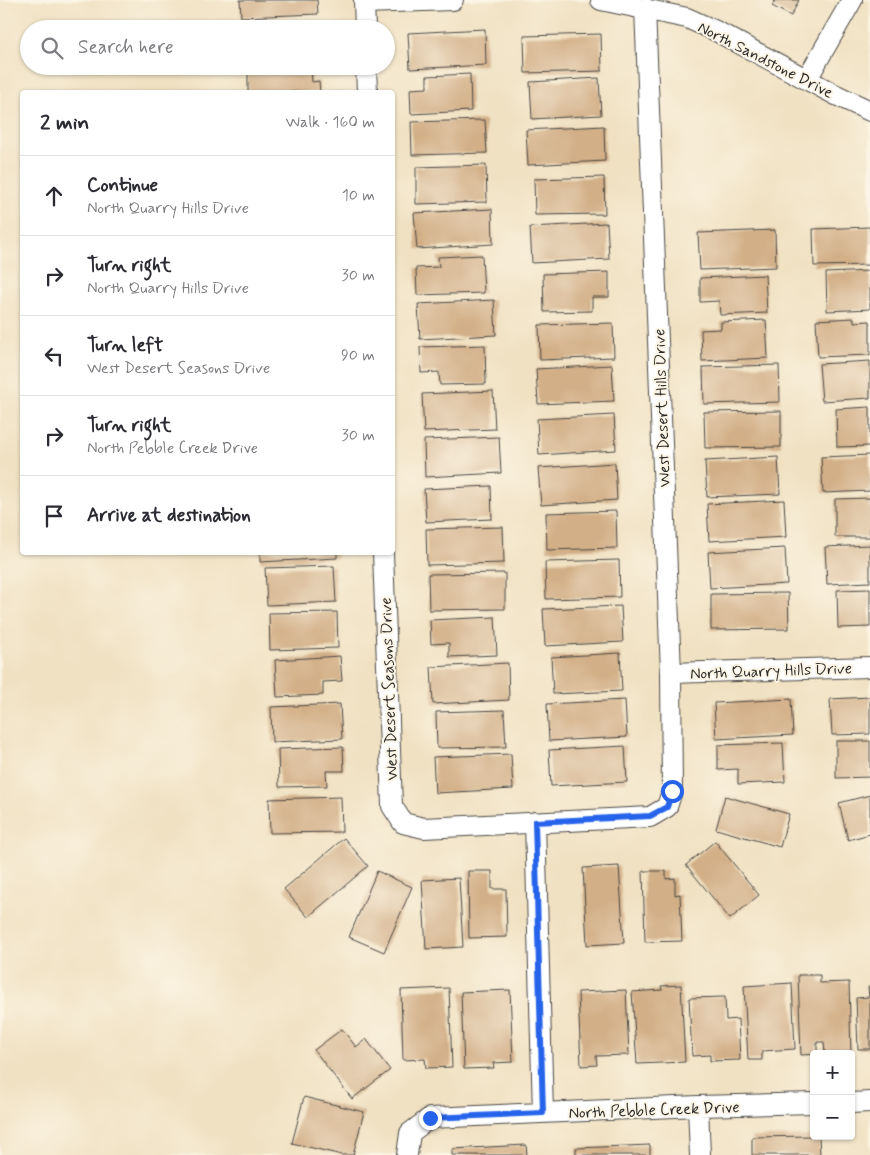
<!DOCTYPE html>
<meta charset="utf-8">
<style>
:root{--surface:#fff;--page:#f7f7f7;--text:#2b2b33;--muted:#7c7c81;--line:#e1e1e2}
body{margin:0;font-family:Mynerve,sans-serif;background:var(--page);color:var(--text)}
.controls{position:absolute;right:15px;bottom:15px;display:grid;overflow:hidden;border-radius:5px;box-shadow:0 1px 4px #0004}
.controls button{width:45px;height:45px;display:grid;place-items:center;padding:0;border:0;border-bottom:1px solid var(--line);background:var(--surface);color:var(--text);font:25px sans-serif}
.stop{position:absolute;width:15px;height:15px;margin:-11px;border:4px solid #2563eb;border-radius:50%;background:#fff}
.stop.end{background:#2563eb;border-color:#fff;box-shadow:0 1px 5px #0008}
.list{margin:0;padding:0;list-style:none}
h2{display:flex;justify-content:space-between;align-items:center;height:65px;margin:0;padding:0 20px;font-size:21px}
h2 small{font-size:16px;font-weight:400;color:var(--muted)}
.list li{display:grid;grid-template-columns:32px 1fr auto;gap:15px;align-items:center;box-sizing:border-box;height:80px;padding:0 20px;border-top:1px solid var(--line)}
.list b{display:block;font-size:19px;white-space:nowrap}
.list p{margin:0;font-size:16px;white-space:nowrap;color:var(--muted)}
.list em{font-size:16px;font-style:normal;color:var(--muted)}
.icon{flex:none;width:28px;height:28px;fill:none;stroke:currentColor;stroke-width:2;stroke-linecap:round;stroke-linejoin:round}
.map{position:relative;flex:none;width:870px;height:1155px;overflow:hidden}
.search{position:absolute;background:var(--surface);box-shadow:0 1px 4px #0004;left:20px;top:20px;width:375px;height:55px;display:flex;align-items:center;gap:12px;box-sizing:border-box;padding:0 18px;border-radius:28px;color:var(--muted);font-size:19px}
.panel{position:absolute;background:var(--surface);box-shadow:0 1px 4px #0004;left:20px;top:90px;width:375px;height:465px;border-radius:5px}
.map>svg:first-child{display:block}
</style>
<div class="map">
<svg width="870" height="1155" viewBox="0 0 870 1155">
<rect width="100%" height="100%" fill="#fcf5e5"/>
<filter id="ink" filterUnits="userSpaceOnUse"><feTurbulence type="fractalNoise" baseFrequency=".02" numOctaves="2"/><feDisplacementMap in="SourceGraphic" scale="10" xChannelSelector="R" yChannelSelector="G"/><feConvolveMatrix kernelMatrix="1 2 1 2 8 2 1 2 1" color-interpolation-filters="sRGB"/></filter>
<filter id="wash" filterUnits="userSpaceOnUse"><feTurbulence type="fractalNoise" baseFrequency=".0096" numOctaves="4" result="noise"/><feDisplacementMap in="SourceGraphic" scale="20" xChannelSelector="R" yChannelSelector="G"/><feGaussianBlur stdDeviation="1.12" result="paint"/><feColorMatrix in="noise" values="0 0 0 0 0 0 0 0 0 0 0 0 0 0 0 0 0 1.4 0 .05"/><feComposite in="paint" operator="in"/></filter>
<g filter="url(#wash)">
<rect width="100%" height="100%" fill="#f0e1c2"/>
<g id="blocks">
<path fill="#d2af87" d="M240 0H317L318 14 241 17Z
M775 0H799L791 16 772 6Z
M317 22V29H252V24Z
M485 29 486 65 410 69 408 33Z
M601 34 602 71 525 73 524 36Z
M311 68 312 82 319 81 320 92H248V70Z
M470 74 471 111 411 114 410 89 427 88V76Z
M599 78 601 115 532 119 530 82Z
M485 120 487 153 412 155 411 122Z
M604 126 605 161 528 165 526 130Z
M486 165 487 202 416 204V167Z
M604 177 605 214 535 215 534 179Z
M492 209 493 244 417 249 414 213Z
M607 223 609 259 532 263 530 227Z
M870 227V265L814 266 813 229Z
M775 230 776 267 700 270 698 233Z
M482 255 484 293 417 295 416 268 439 267 438 257Z
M870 271V309L827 311 826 273Z
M609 272V297H592V311L544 312 543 274Z
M765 275 767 313 720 315 719 301 700 302V278Z
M494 300 496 335 420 339 418 304Z
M854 318V322L870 321V355L818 357 816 320Z
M766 320 768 358 702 361 701 330 721 329V322Z
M613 323 614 357 540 360 539 325Z
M485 345 486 384 440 385 439 372 421 373 420 347Z
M870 361V398L822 401 819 364Z
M612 365 614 401 538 404 536 369Z
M779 365 780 402 704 404 703 367Z
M493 391 495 429 424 432 422 394Z
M870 407V446L837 447 836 409Z
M781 411V447L705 448 704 412Z
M614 415 616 450 539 455 537 419Z
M499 437 501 473 425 477 424 440Z
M870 455V491L823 493 821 457Z
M778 457 780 494 707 497 705 461Z
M615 463 617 500 541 505 538 468Z
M491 486 492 519 426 522 424 489Z
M870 498V537H835V499Z
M784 500 786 537 709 541 707 504Z
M616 511 617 548 547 550 546 513Z
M503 527 504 563 427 565 426 529Z
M870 545V582L827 584 825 547Z
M785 548 787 584 710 588 708 552Z
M260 552H337V558L260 562Z
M619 560 620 597 546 599 545 562Z
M334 566 336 602 267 605 265 568Z
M505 573V609L429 610 428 574Z
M870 589V627L838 628 837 590Z
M788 593 789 629 711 630V594Z
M621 606 623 642 545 646 543 609Z
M337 612 338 648 270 650 269 613Z
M495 617 497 655 449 657V643L431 644 430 620Z
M620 653 622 691 553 694 551 657Z
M340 656 342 681 323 682V695L277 697 275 660Z
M508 663 509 700 433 704 431 667Z
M870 697V734L832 735 830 699Z
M791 699 793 735 716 739 714 703Z
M625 700 627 737 549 741 547 704Z
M340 704 342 739 272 742 271 707Z
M504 710 506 747 437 748 436 712Z
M836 741H870V777L836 778Z
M783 743 785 782 738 784V769L718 770V745Z
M625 746 627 782 551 786 549 750Z
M343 747 344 771H326L327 786 279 787 278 749Z
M511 754 513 789 435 793 433 757Z
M870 795V834L848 840 839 803Z
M725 796 789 814 780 847 716 829Z
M341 797 342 832 270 833 269 799Z
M344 838 368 866 308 917 284 889Z
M715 841 759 895 730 919 686 865Z
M619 866 624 943 587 945 583 868Z
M377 871 412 887 384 952 349 937Z
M468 871H492V889H506L507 937 469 938Z
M643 871H666V879L675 878V895L680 894 682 941 645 942Z
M459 878 463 947 426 949 422 880Z
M798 975H820V983L849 982 851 1054H825L824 1042H817V1054L801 1055Z
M792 983 795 1049 762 1051V1060H748L744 986Z
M681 985 685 1062 637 1064 632 992 662 990 661 986Z
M868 987H870V1049H858L856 998 869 997Z
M449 988 452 1067 426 1068 425 1059 403 1060 401 990Z
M510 990 513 1062 493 1063 494 1068 464 1069 461 992Z
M626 990 629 1055 596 1056 597 1065 581 1066 578 992Z
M725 997 726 1020 738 1019 740 1060 710 1061V1055L692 1056 689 998Z
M342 1029 356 1047 366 1039 390 1070 352 1099 314 1050Z
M304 1097 364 1112 353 1155H342L292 1143Z
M814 1136H819L820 1155H752V1137Z
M526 1145 527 1155H452V1149Z
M650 1145V1155H576V1148Z"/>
</g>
</g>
<g filter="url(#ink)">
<use href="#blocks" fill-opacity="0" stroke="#494642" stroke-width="1"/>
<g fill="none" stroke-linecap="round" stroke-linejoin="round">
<defs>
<path id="street" d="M364 0 365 29
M601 0 687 18 718 32 834 94 870 111
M364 3 453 0
M366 66 367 92
M807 79 852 0
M383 552 392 806 403 823 424 828 650 817 667 807 672 791 671 673 645 8
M671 673 870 667
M535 822 543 1113
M851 1103 870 1102
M698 1106 700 1155
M407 1155 410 1133 430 1118 698 1106 814 1103"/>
</defs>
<use href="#street" stroke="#494642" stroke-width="22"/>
<use href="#street" stroke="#fff" stroke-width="20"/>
</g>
</g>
<g fill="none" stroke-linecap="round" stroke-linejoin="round" filter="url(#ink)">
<path stroke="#2563eb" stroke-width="6" d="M430 1118 543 1113 535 822 650 816 667 807 672 791"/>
</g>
<g text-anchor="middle" stroke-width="4" stroke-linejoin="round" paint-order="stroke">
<g font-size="16" fill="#2b2b2b" stroke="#fcf5e5">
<text transform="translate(766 59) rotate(27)" y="6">North Sandstone Drive</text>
<text transform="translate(661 408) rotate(-92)" y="6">West Desert Hills Drive</text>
<text transform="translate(771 670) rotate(-2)" y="6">North Quarry Hills Drive</text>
<text transform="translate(388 689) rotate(-92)" y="6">West Desert Seasons Drive</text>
<text transform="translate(654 1109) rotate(-2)" y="6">North Pebble Creek Drive</text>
</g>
</g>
</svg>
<div class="controls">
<button>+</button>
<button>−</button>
</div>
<div class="stop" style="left:672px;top:791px"></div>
<div class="stop end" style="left:430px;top:1118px"></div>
<div class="search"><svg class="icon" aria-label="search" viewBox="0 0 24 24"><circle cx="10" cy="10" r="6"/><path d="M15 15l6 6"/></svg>Search here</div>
<section class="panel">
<h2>2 min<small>Walk · 160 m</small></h2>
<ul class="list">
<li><svg class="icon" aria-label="ahead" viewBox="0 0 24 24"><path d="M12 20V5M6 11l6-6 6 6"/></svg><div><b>Continue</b><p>North Quarry Hills Drive</p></div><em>10 m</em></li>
<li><svg class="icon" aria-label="right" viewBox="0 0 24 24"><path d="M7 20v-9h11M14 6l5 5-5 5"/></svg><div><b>Turn right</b><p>North Quarry Hills Drive</p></div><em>30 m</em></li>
<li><svg class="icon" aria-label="left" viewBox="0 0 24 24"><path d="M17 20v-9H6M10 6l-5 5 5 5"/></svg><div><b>Turn left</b><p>West Desert Seasons Drive</p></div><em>90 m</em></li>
<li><svg class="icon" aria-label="right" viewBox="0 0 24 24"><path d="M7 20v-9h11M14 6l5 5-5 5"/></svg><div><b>Turn right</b><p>North Pebble Creek Drive</p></div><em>30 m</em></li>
<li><svg class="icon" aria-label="arrive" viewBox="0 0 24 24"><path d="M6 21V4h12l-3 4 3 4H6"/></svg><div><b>Arrive at destination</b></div></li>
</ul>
</section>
</div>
